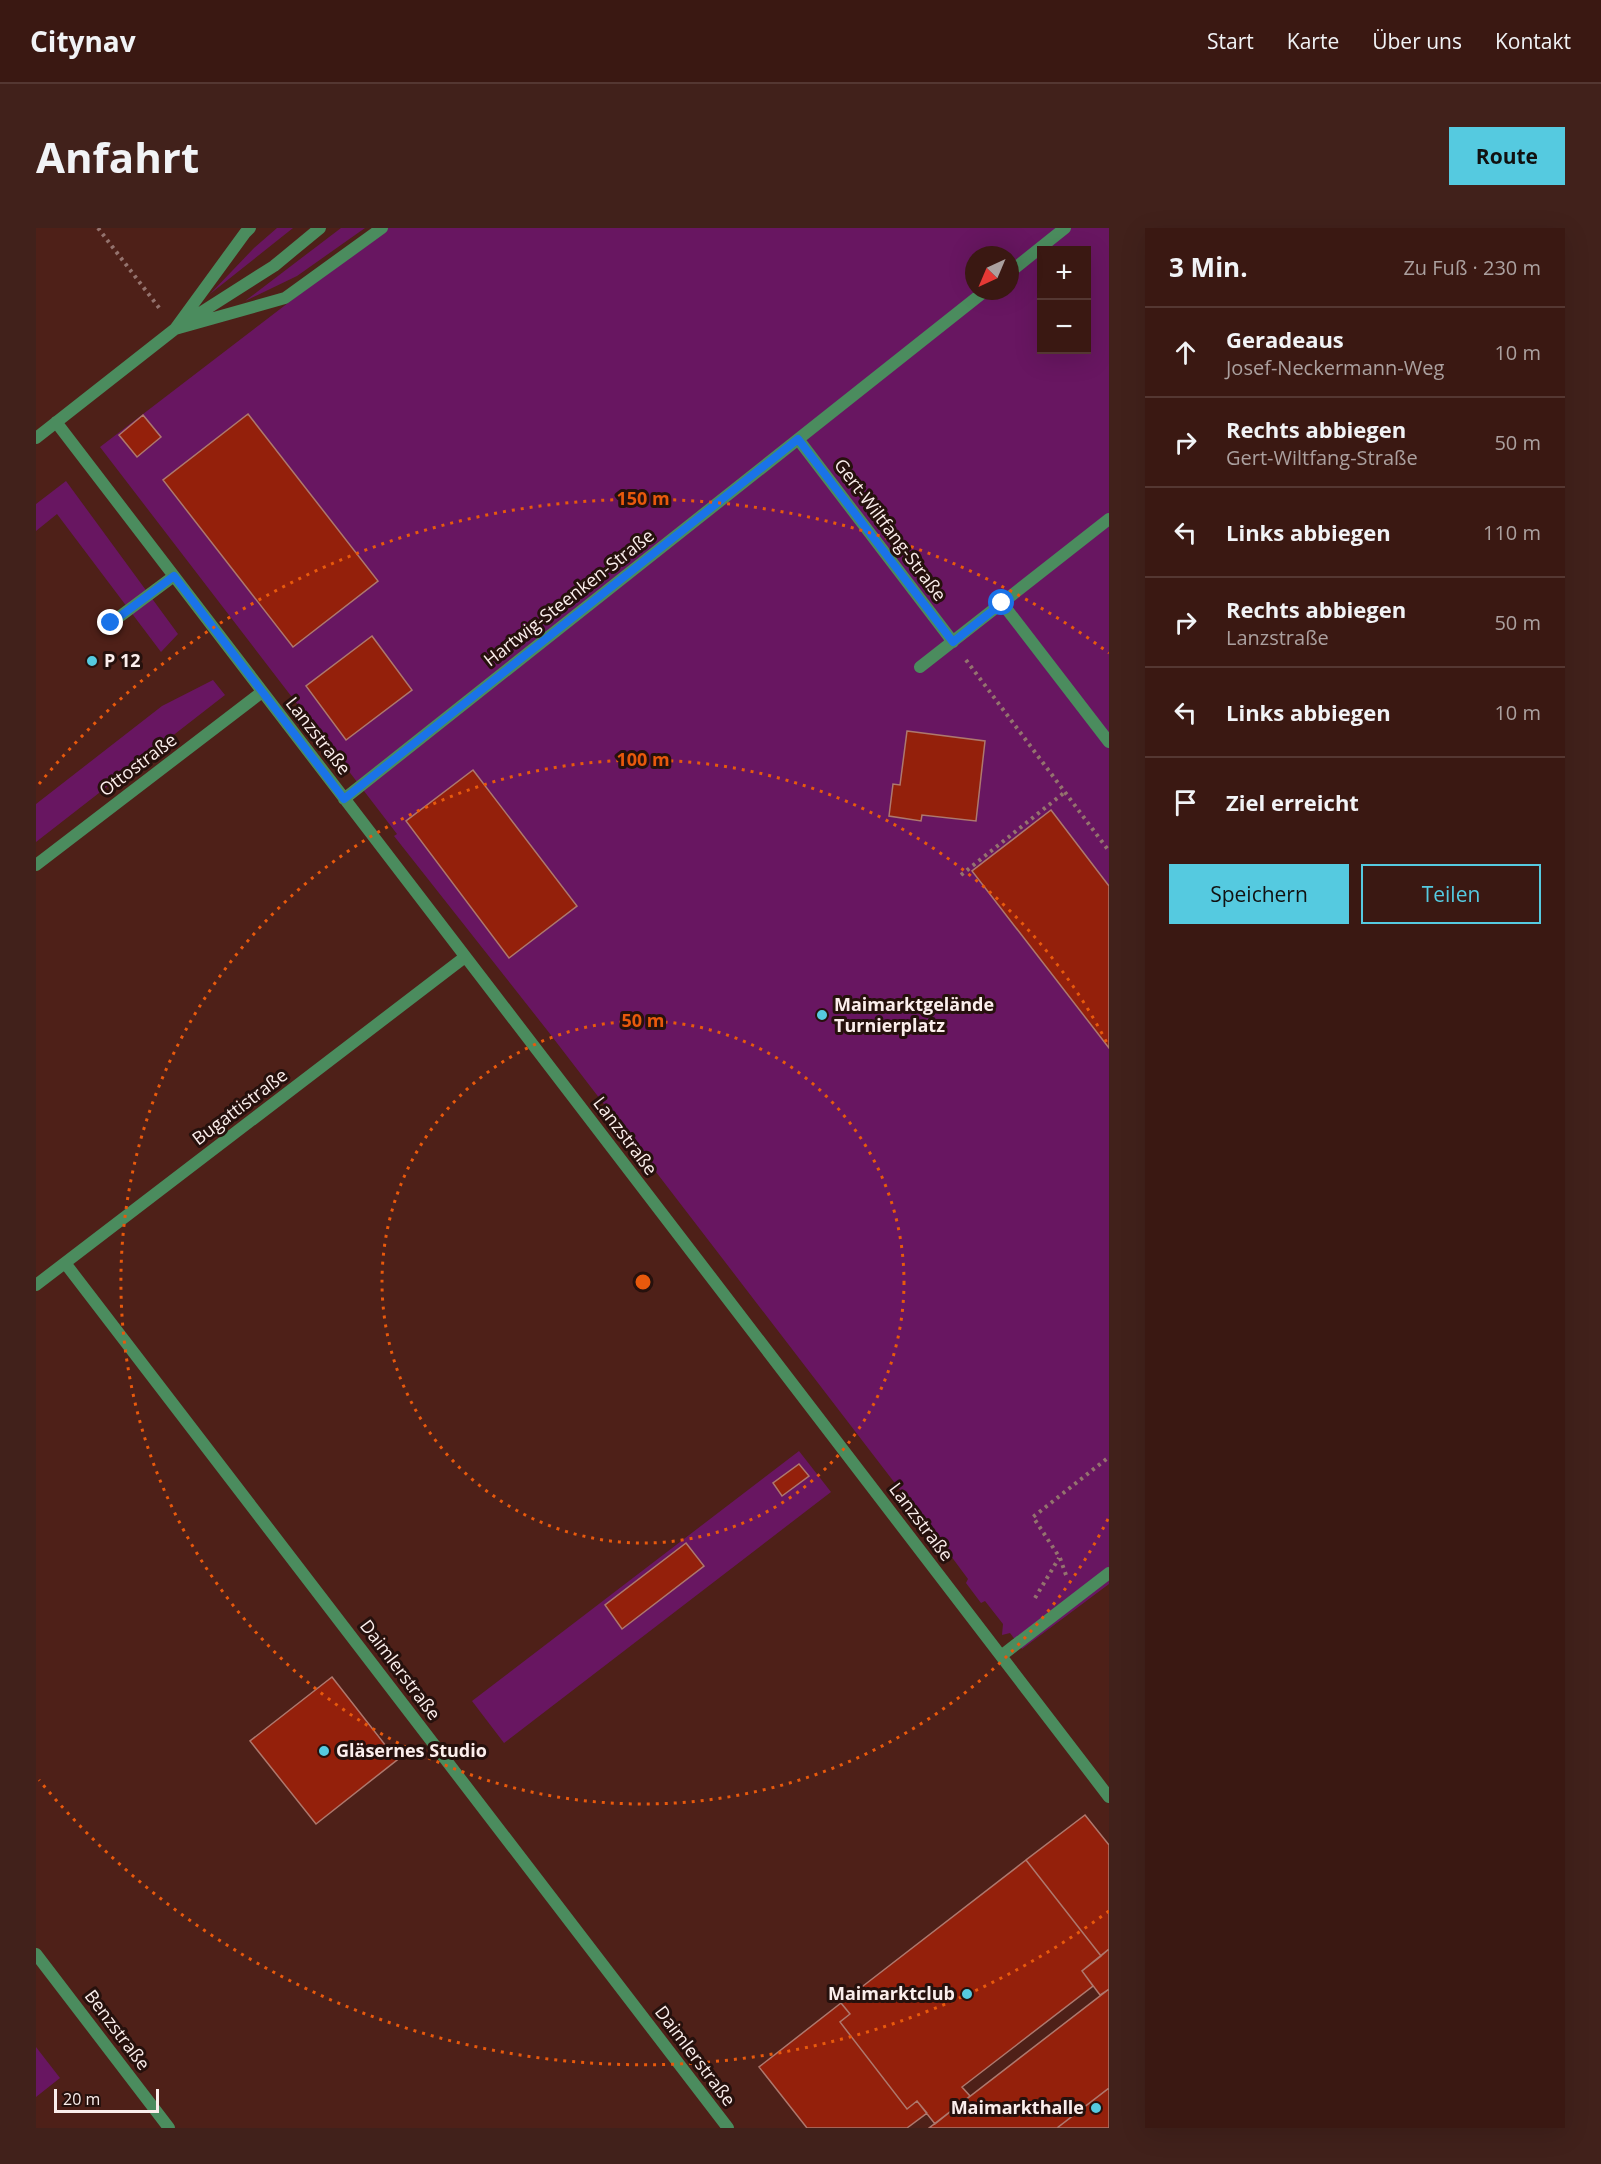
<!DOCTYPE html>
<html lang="de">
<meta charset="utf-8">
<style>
:root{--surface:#3a1812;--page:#41211b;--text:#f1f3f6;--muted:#aba09f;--line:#543732;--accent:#55cae0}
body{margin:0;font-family:"Open Sans",sans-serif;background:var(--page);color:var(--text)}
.controls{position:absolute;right:18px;top:18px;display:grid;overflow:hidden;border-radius:0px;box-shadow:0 6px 24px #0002}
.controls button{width:54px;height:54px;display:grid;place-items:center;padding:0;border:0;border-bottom:2px solid var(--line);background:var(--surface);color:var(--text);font:30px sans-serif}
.compass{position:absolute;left:929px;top:18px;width:54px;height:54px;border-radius:50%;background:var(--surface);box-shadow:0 6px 24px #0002;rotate:224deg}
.scale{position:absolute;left:18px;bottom:15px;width:105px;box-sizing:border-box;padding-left:6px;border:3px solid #fbeeec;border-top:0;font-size:16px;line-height:21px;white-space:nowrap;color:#fbeeec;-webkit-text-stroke:4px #26110d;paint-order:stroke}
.stop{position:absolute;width:18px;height:18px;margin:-14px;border:4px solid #1a73e8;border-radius:50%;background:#fff}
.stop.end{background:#1a73e8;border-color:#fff;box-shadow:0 2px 6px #0008}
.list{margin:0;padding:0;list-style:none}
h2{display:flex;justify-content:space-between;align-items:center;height:78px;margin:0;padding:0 24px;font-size:26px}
h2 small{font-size:20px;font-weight:400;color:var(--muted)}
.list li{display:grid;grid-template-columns:39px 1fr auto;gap:18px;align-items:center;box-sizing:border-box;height:90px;padding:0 24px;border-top:2px solid var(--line)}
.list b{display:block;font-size:22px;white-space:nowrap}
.list p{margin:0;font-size:20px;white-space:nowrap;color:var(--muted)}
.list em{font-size:20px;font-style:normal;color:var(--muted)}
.actions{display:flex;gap:12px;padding:18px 24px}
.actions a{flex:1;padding:14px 0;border:2px solid var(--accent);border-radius:0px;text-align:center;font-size:21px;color:var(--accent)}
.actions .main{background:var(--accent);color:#111}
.icon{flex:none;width:33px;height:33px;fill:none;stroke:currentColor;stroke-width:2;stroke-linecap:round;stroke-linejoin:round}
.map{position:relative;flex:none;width:1073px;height:1900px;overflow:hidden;border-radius:0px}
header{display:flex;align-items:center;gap:36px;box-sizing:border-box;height:84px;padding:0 30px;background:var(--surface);border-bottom:2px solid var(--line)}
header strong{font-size:28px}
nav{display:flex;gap:33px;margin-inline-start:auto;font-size:21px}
.intro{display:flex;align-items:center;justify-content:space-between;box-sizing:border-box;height:144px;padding:0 36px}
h1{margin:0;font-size:42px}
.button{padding:15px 27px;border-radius:0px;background:var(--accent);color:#111;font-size:21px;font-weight:700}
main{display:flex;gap:36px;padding:0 36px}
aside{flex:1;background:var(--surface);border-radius:0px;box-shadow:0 6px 24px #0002}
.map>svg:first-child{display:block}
</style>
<header>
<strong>Citynav</strong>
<nav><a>Start</a><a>Karte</a><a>Über uns</a><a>Kontakt</a></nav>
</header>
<div class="intro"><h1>Anfahrt</h1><a class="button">Route</a></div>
<main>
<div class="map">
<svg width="1073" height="1900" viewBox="0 0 1073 1900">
<rect width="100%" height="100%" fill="#4e2018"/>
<path fill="#681661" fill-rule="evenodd" d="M241 0H257L174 66 218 20Z
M305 0H329L261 48 209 73Z
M350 0H1073V1356L986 1421 974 1405 966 1407 967 1396 949 1373 945 1375 930 1355 932 1351 912 1324 911 1325 901 1310 511 802 358 608 361 606 64 219ZM1005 22H1050V122H1005ZM938 27H974V63H938Z
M30 253 142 406 125 424 21 286 0 303V276Z
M177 452 189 467 0 614V576L126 478Z
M763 1223 795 1264 468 1515 436 1473Z
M0 1819 24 1850 0 1869Z"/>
<path fill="#94200b" stroke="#ae786d" stroke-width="1.5" d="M212 186 342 353 257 419 127 252Z
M107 187 125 209 101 229 83 207Z
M336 408 376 462 310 512 270 458Z
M871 503 949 513 940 593 886 587 885 593 853 588 857 556 864 557Z
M437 542 541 678 473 730 370 593Z
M1015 582 1073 658V820L936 643Z
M763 1236 773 1248 746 1268 737 1255Z
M650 1315 668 1338 586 1401 569 1377Z
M296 1449 361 1532 280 1596 214 1513Z
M1049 1587 1073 1617V1721L1065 1728 990 1632Z
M990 1632 1065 1728 1046 1743 1057 1758 926 1859 934 1868 899 1896 881 1873 871 1881 804 1794 814 1786 805 1775Z
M1073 1721V1761L1064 1767 1046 1743Z
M1073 1761V1860L1021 1900H893Z
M805 1775 814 1786 804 1794 871 1881 881 1873 891 1885 871 1900H771L723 1839Z
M1073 1860V1900H1021Z"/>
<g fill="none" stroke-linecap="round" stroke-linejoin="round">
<path stroke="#94736e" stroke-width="4" stroke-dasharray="3 4.5" stroke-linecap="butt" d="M62 0 124 81
M930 432 1073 623
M925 647 1029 564
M1030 1347 1024 1330 997 1289 1073 1229
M999 1370 1023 1330"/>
<path stroke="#4b8c5e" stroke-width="12" d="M974 44 1029 0
M150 94 238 38 284 0
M139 101 249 70 346 0
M20 194 1073 1569
M0 210 139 101 209 5 214 0
M762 211 917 414
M966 375 1073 514
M75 395 138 348
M884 439 1073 291
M308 571 949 63
M0 637 226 464
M29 1035 692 1900
M0 1057 429 729
M965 1428 1073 1345
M0 1726 133 1900"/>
</g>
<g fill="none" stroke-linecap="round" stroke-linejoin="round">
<path stroke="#1a73e8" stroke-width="8" d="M75 395 138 348 308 571 762 211 917 414 966 375"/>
</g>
<g fill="none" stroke="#e8590c" stroke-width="3" stroke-dasharray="3 6">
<circle cx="607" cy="1054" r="261"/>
<path d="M1072 1291A522 522 0 1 1 1072 817"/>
<path d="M1073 1683A783 783 0 0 1 3 1552M3 556A783 783 0 0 1 1073 425"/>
</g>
<g fill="#55cae0" stroke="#26110d" stroke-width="2">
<circle cx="56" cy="433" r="6"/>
<circle cx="786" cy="787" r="6"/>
<circle cx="288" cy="1523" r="6"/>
<circle cx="931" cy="1766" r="6"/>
<circle cx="1060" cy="1880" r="6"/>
</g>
<g text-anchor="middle" stroke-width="6" stroke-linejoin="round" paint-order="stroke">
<g font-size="18" fill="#fbeeec" stroke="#26110d">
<text transform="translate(854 302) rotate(53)" y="6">Gert-Wiltfang-Straße</text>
<text transform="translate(533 370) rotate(-38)" y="6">Hartwig-Steenken-Straße</text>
<text transform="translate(282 508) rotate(52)" y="6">Lanzstraße</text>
<text transform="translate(102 537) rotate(-37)" y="6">Ottostraße</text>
<text transform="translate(204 879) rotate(-37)" y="6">Bugattistraße</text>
<text transform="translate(589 908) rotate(53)" y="6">Lanzstraße</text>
<text transform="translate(885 1294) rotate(53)" y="6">Lanzstraße</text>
<text transform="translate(364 1442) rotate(53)" y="6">Daimlerstraße</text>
<text transform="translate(81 1802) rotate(53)" y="6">Benzstraße</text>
<text transform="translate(659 1828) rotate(53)" y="6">Daimlerstraße</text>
</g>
<g font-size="18" font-weight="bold" fill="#fbeeec" stroke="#26110d" text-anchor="start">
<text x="68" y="439">P 12</text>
<text x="798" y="783">Maimarktgelände<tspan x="798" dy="21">Turnierplatz</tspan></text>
<text x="300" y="1529">Gläsernes Studio</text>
<text x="919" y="1772" text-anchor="end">Maimarktclub</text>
<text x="1048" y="1886" text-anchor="end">Maimarkthalle</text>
</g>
</g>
<circle cx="607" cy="1054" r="9" fill="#e8590c" stroke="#26110d" stroke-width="3"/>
<g font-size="18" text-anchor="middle" font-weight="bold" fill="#e8590c" stroke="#26110d" stroke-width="6" stroke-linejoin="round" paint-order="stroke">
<text x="607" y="277">150 m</text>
<text x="607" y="538">100 m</text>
<text x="607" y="799">50 m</text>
</g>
</svg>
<div class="controls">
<button>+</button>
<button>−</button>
</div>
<svg class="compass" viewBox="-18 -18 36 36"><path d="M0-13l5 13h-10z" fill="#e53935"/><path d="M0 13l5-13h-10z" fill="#aba09f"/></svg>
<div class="scale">20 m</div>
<div class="stop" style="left:966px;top:375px"></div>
<div class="stop end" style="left:75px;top:395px"></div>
</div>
<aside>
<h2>3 Min.<small>Zu Fuß · 230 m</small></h2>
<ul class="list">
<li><svg class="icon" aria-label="ahead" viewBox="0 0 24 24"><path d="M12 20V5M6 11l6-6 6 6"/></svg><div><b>Geradeaus</b><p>Josef-Neckermann-Weg</p></div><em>10 m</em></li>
<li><svg class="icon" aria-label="right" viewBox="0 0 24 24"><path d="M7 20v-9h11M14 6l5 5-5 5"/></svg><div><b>Rechts abbiegen</b><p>Gert-Wiltfang-Straße</p></div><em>50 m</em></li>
<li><svg class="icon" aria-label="left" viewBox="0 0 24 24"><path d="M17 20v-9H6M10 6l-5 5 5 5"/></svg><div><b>Links abbiegen</b></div><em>110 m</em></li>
<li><svg class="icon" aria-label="right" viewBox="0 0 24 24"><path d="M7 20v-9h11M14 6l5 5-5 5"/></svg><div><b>Rechts abbiegen</b><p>Lanzstraße</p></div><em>50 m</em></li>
<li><svg class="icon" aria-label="left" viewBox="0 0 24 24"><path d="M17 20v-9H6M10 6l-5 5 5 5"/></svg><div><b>Links abbiegen</b></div><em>10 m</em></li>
<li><svg class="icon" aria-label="arrive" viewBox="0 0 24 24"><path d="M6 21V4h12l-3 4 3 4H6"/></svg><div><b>Ziel erreicht</b></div></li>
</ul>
<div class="actions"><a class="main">Speichern</a><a>Teilen</a></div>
</aside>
</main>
